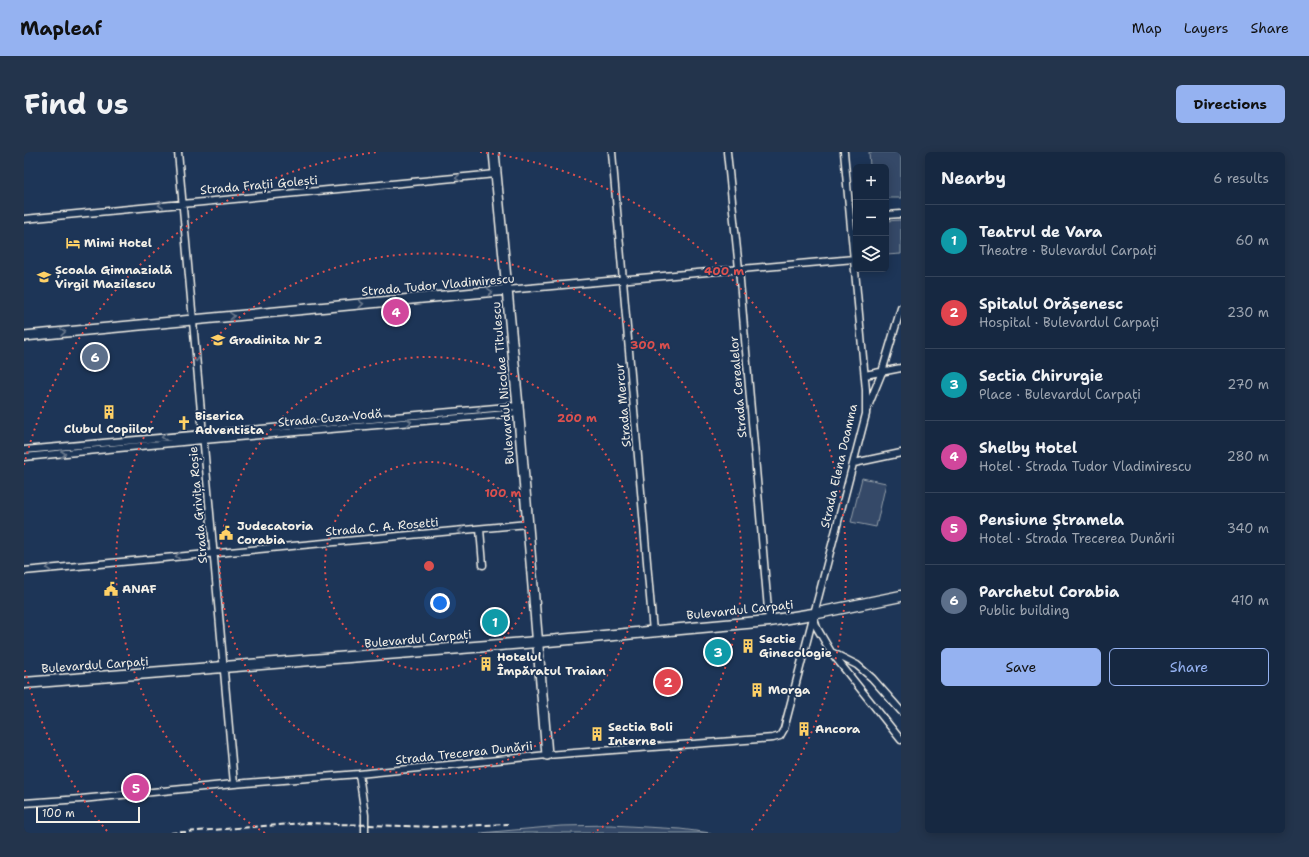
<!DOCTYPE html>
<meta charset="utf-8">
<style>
:root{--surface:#162841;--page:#23344c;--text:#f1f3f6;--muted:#9ea6b1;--line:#35445a;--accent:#95b2f1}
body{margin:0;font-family:"Shantell Sans",sans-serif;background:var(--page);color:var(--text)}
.controls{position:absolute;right:12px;top:12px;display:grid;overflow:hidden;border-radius:6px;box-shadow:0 2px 10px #0003}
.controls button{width:36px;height:36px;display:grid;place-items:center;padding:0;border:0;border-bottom:1px solid var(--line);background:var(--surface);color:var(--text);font:20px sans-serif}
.scale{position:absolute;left:12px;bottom:10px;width:104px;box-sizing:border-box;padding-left:4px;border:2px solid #f4f1e8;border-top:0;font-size:11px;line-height:14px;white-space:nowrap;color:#f4f1e8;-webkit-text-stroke:3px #1d3557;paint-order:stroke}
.you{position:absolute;left:416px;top:451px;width:14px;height:14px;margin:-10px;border:3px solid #fff;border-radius:50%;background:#1a73e8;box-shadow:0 0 0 6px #1a73e833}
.badge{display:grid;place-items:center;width:26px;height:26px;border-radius:50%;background:var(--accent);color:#fff;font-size:13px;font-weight:700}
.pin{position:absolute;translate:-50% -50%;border:2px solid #fff;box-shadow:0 1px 4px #0006}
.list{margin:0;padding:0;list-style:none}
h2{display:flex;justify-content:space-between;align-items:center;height:52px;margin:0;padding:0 16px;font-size:17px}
h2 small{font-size:13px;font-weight:400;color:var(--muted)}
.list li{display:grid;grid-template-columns:26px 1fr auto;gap:12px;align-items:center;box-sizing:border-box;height:72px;padding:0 16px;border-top:1px solid var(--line)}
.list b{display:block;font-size:15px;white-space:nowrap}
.list p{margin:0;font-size:13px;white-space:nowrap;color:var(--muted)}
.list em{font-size:13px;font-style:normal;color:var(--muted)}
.actions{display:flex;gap:8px;padding:12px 16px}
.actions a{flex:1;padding:9px 0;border:1px solid var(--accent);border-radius:6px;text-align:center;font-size:14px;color:var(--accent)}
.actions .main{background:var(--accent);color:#111}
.icon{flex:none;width:22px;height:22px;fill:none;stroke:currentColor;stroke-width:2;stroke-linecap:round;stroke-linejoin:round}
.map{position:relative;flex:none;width:877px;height:681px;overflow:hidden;border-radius:6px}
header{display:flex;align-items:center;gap:24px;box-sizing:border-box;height:56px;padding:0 20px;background:var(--accent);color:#111}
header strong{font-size:19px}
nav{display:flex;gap:22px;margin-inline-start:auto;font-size:14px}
.intro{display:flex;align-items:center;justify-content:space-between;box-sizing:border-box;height:96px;padding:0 24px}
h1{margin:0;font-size:28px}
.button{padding:10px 18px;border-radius:6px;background:var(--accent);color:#111;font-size:14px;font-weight:700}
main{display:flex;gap:24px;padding:0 24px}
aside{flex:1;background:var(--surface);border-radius:6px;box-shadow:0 2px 10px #0003}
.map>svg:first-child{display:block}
</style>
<header>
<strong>Mapleaf</strong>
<nav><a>Map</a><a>Layers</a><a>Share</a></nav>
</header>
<div class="intro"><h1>Find us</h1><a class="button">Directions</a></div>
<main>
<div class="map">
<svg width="877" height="681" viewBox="0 0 877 681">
<rect width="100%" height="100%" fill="#1d3557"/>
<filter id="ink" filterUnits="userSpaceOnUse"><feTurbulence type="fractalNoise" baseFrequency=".025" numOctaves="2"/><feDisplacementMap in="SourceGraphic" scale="8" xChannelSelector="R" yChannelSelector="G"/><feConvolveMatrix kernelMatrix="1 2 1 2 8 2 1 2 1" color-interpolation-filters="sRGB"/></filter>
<g filter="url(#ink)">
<path fill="#354a67" stroke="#949ea8" d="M845 0H877V46H862V15H846Z
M877 68V102L862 103V69Z
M838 326 862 331 852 375 827 370Z
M587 673 656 677 687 681H456L537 674Z"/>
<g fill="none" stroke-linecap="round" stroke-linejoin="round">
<defs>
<path id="street" d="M154 0 210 632
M588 0 629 480
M703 0 715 117 745 469
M862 63 877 62
M0 67 472 22
M483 138 830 107
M841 223 877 216
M843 257 858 220 877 156
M0 298 494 254
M0 305 179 288 494 261
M830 311 877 301
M456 377 459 413
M0 419 504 372
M789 464 793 476 807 500 877 588
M809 501 833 513 848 526 877 559
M335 622 341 663V681
M0 651 57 647 210 632 335 622 523 603 749 586 756 584 760 577 842 262V238L820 0"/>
<path id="secondary" d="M470 0 494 254 523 603
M0 184 483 138"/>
<path id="primary" d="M0 531 513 490 745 469 789 462 877 444"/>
</defs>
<use href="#street" stroke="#f4f1e8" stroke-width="9"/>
<use href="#secondary" stroke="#f4f1e8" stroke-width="12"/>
<use href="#primary" stroke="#f4f1e8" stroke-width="13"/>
<use href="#street" stroke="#1d3557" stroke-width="6"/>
<use href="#secondary" stroke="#1d3557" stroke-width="9"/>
<use href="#primary" stroke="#1d3557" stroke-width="10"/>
<path stroke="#f4f1e8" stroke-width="2" stroke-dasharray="6 3" stroke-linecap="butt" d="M147 681 281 671 411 675 484 672"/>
</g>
<defs><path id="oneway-chevron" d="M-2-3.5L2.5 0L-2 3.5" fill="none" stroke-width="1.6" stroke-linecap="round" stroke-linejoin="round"/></defs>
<g stroke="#68778a">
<use href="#oneway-chevron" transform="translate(434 26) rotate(175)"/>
<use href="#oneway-chevron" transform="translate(137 53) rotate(174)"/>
<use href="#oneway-chevron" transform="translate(466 140) rotate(-5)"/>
<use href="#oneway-chevron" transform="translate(337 152) rotate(-5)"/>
<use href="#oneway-chevron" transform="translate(208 164) rotate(-5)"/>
<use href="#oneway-chevron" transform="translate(39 180) rotate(-5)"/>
<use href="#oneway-chevron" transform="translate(172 207) rotate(85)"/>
<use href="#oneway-chevron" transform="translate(455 258) rotate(175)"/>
<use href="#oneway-chevron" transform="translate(385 270) rotate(-5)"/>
<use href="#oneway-chevron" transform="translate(140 285) rotate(174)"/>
<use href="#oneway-chevron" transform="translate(39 302) rotate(-6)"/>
<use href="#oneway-chevron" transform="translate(437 379) rotate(175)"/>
<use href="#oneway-chevron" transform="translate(154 404) rotate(175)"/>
<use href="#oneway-chevron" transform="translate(25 416) rotate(175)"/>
</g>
</g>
<g fill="none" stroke="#dc504e" stroke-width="2" stroke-dasharray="2 4">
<circle cx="405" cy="414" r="104"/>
<circle cx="405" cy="414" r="209"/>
<path d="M241 681A313 313 0 1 1 569 681"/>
<path d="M83 679A417 417 0 0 1 0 515M0 313A417 417 0 0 1 354 0M456 0A417 417 0 0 1 727 679"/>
</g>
<defs>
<symbol id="hotel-bare" viewBox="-9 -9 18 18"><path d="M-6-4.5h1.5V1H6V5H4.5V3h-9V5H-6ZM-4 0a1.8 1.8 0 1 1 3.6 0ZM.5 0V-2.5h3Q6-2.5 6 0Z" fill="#ffd166" stroke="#1d3557" stroke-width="2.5" paint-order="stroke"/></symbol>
<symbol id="school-bare" viewBox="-9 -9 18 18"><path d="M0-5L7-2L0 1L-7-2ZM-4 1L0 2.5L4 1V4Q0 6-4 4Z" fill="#ffd166" stroke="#1d3557" stroke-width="2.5" paint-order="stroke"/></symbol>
<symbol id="building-bare" viewBox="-9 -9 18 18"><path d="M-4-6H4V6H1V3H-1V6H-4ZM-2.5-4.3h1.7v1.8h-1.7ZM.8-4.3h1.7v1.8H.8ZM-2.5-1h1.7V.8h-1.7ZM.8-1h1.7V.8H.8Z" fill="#ffd166" stroke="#1d3557" stroke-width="2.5" paint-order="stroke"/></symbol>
<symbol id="church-bare" viewBox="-9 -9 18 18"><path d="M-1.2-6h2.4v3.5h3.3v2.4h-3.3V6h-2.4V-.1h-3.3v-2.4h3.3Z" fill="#ffd166" stroke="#1d3557" stroke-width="2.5" paint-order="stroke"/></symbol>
<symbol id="civic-bare" viewBox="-9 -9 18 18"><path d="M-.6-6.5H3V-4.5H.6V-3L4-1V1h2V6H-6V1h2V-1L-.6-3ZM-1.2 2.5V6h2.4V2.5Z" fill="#ffd166" stroke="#1d3557" stroke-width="2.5" paint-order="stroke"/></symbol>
</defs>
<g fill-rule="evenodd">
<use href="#hotel-bare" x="39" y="81" width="20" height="20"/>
<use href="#school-bare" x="10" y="115" width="20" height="20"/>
<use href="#school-bare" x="184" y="178" width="20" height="20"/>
<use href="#building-bare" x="75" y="250" width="20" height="20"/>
<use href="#church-bare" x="150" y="261" width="20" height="20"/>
<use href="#civic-bare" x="192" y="371" width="20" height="20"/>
<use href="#civic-bare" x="77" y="427" width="20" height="20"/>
<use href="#building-bare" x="714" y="484" width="20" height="20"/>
<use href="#building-bare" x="452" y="502" width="20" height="20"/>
<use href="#building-bare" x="723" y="528" width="20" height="20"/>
<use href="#building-bare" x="770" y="567" width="20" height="20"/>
<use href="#building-bare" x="563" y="572" width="20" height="20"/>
</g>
<g text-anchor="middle" stroke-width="3.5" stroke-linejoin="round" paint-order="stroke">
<g font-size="12" fill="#f4f1e8" stroke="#1d3557">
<text transform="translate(235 33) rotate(-5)" y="4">Strada Frații Golești</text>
<text transform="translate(414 133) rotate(-5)" y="4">Strada Tudor Vladimirescu</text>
<text transform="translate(479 231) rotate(-95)" y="4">Bulevardul Nicolae Titulescu</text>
<text transform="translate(714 235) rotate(-95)" y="4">Strada Cerealelor</text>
<text transform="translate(599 253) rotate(-95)" y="4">Strada Mercur</text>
<text transform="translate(306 266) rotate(-5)" y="4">Strada Cuza Vodă</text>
<text transform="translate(815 314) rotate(-77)" y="4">Strada Elena Doamna</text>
<text transform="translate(174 353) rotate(-95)" y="4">Strada Grivița Roșie</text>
<text transform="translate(358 375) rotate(-5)" y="4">Strada C. A. Rosetti</text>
<text transform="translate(716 458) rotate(-6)" y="4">Bulevardul Carpați</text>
<text transform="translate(394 487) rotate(-5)" y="4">Bulevardul Carpați</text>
<text transform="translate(71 513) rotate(-4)" y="4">Bulevardul Carpați</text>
<text transform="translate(440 601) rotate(-6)" y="4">Strada Trecerea Dunării</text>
</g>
<g font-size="12" font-weight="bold" fill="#f4f1e8" stroke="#1d3557" text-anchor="start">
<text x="60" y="95">Mimi Hotel</text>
<text x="31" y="122">Școala Gimnazială<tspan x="31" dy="14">Virgil Mazilescu</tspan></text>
<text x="205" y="192">Gradinita Nr 2</text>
<text x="171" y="268">Biserica<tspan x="171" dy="14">Adventista</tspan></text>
<text x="85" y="281" text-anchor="middle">Clubul Copiilor</text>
<text x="213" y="378">Judecatoria<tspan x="213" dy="14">Corabia</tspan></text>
<text x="98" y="441">ANAF</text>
<text x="735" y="491">Sectie<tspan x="735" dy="14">Ginecologie</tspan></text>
<text x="473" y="509">Hotelul<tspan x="473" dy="14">Împăratul Traian</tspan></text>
<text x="744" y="542">Morga</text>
<text x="584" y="579">Sectia Boli<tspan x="584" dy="14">Interne</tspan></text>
<text x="791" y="581">Ancora</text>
</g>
</g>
<circle cx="405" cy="414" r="6" fill="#dc504e" stroke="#1d3557" stroke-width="2"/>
<g font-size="12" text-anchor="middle" font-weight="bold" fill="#dc504e" stroke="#1d3557" stroke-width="3.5" stroke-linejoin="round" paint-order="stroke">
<text x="700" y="123">400 m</text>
<text x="626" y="197">300 m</text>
<text x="553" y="270">200 m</text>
<text x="479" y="345">100 m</text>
</g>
</svg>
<div class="controls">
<button>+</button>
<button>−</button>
<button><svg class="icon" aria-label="layers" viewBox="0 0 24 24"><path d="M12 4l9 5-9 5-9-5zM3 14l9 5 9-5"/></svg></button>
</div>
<div class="scale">100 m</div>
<div class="you"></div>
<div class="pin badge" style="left:471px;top:470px;background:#0f9aa8">1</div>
<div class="pin badge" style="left:644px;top:530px;background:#e0444e">2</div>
<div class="pin badge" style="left:694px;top:500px;background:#0f9aa8">3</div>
<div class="pin badge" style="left:372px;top:160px;background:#d1479c">4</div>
<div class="pin badge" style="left:112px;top:636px;background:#d1479c">5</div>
<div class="pin badge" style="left:71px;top:205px;background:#5c6f8a">6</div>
</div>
<aside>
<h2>Nearby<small>6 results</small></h2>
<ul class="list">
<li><span class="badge" style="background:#0f9aa8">1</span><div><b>Teatrul de Vara</b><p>Theatre · Bulevardul Carpați</p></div><em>60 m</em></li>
<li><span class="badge" style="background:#e0444e">2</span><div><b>Spitalul Orășenesc</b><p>Hospital · Bulevardul Carpați</p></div><em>230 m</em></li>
<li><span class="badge" style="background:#0f9aa8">3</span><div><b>Sectia Chirurgie</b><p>Place · Bulevardul Carpați</p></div><em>270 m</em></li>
<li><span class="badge" style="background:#d1479c">4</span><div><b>Shelby Hotel</b><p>Hotel · Strada Tudor Vladimirescu</p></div><em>280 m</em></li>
<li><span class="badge" style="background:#d1479c">5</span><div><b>Pensiune Ștramela</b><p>Hotel · Strada Trecerea Dunării</p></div><em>340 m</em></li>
<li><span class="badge" style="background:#5c6f8a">6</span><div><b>Parchetul Corabia</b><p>Public building</p></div><em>410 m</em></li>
</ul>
<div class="actions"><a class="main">Save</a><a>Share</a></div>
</aside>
</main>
